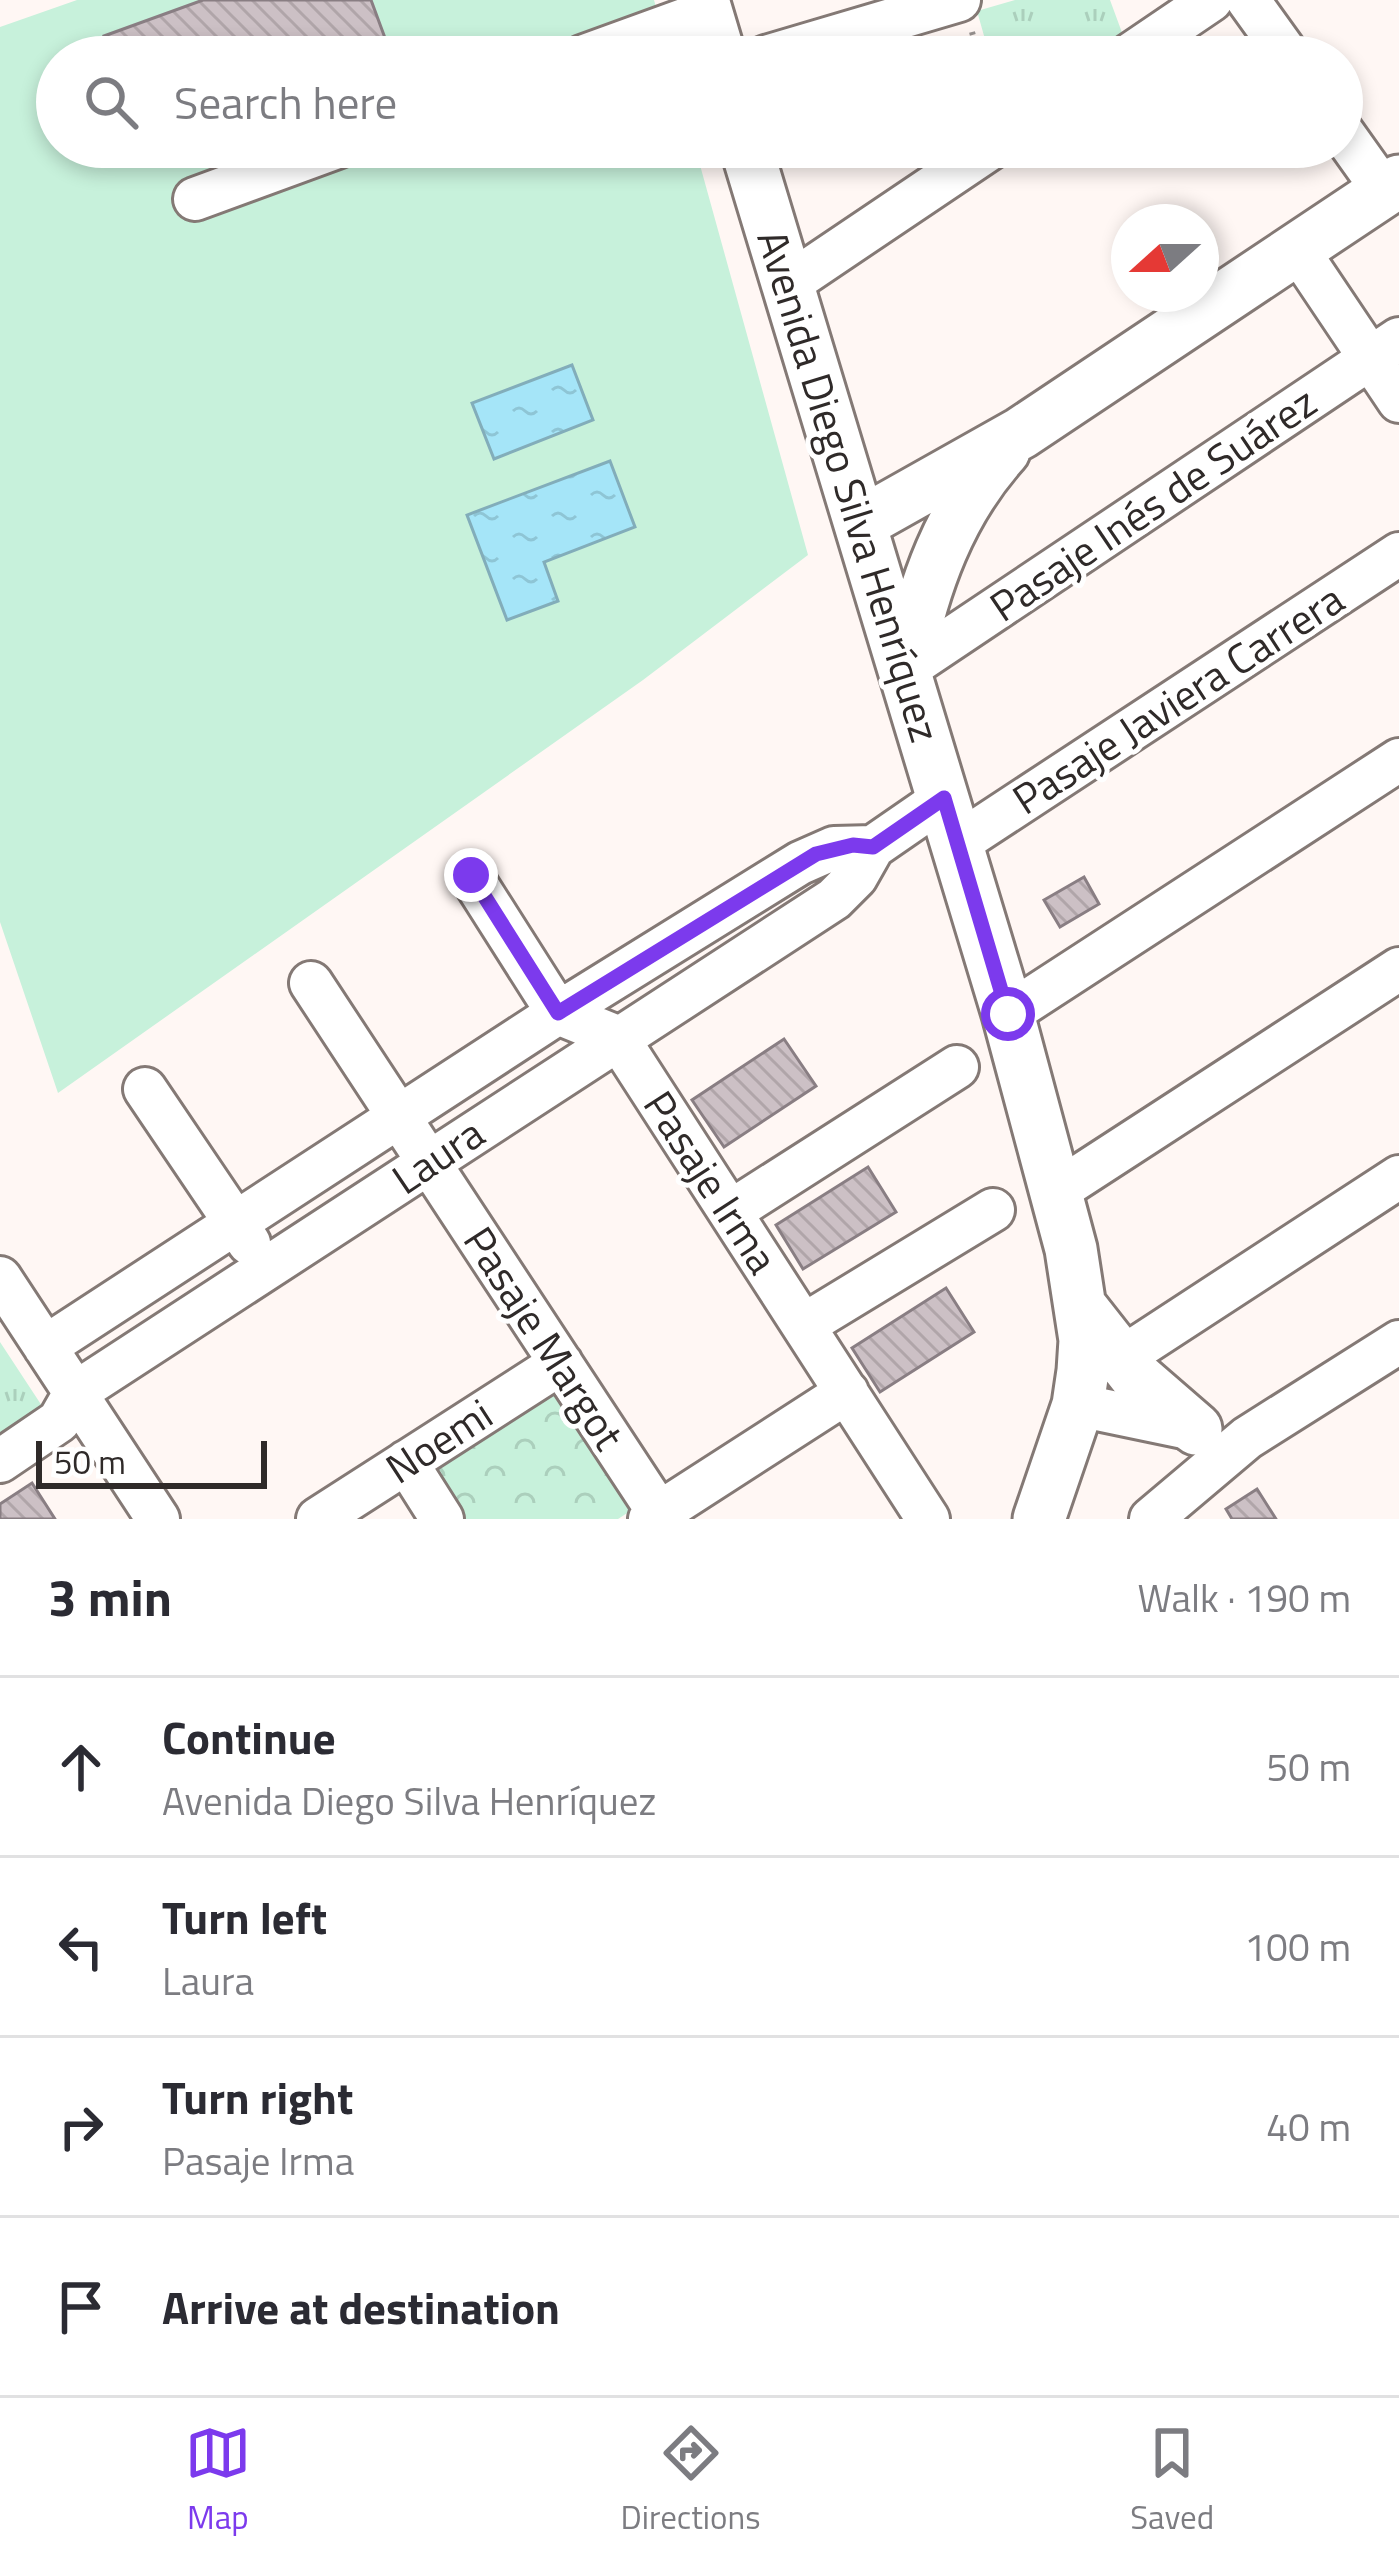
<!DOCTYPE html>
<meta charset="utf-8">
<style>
:root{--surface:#fff;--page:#f2f2f3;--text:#2b2b33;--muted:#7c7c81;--line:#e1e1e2;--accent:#7c3aed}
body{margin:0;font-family:"Titillium Web",sans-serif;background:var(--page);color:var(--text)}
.compass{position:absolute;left:1111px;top:204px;width:108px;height:108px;border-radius:50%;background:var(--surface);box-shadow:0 6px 18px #0003;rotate:249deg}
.scale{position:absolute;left:36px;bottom:30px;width:231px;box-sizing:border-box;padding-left:12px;border:6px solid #2f2a29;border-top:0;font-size:33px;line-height:42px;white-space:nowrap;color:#2f2a29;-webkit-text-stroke:9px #fff;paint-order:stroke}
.stop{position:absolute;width:36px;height:36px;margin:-27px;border:9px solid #7c3aed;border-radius:50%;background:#fff}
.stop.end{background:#7c3aed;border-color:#fff;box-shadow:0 3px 12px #0008}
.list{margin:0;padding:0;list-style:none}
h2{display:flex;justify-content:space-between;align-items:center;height:156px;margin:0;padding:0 48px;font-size:51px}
h2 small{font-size:39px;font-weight:400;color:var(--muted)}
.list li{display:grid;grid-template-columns:78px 1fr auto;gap:36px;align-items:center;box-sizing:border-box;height:180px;padding:0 48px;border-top:3px solid var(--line)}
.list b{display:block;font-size:45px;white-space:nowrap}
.list p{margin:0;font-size:39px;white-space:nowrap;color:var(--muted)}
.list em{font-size:39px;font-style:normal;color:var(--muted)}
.icon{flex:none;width:66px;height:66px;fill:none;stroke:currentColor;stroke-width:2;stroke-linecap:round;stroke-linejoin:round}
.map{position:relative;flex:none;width:1399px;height:1519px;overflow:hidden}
.search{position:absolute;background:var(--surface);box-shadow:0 6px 18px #0003;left:36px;right:36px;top:36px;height:132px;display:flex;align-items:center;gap:30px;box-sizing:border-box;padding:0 42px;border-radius:66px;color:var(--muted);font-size:45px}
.sheet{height:876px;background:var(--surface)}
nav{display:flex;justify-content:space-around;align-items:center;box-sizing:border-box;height:168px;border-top:3px solid var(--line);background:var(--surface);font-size:33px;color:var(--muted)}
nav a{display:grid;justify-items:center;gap:6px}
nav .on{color:var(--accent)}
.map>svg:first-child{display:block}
</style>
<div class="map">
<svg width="1399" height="1519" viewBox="0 0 1399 1519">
<defs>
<pattern id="grass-tufts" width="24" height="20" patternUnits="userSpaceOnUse" patternTransform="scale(3)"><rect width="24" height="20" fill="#c7f1db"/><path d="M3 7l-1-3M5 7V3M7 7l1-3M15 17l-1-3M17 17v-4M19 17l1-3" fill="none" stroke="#abcfbc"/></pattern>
<pattern id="park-crowns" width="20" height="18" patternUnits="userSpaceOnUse" patternTransform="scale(3)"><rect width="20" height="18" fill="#c7f1db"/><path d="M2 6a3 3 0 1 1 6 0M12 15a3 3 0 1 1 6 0" fill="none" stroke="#abcfbc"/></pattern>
<pattern id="water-ripples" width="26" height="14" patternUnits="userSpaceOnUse" patternTransform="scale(3)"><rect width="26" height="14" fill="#a5e5f8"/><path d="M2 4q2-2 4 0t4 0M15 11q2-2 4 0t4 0" fill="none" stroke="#8ec5d5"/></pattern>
<pattern id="building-back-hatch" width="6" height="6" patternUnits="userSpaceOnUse" patternTransform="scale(3)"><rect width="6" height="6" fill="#ccc0c5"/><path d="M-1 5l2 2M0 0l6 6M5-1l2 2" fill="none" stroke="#b0a5a9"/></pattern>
</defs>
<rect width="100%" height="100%" fill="#fff7f4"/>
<path fill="url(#grass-tufts)" d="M1015 0H1110L1124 38 1093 57H990L977 11Z
M0 1342 44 1409 0 1439Z"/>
<path fill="url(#park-crowns)" d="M554 1374 638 1506 618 1519H465L425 1458Z"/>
<path fill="#c7f1db" d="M77 0H654L670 57H57V147H695L808 555 643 680 58 1093 0 922V27Z"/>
<path fill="url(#water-ripples)" stroke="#82adba" stroke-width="3" d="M572 365 593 420 494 459 472 403Z
M610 461 635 527 544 562 558 601 507 620 467 515Z"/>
<path fill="url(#building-back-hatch)" stroke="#897e83" stroke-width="3" d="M203 0H371L392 57H136L135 54 112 57 104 36Z
M168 147H206L173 159Z
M1084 877 1099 904 1060 927 1044 900Z
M784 1039 816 1086 724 1147 692 1100Z
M868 1167 896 1212 803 1269 776 1225Z
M946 1288 974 1332 880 1392 852 1348Z
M32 1483 55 1519H0V1504Z
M1257 1489 1276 1519H1232L1226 1509Z"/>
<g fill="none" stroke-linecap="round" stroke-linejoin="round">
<defs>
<path id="minor" d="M1248 0 1289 57
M582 57 706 12
M766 57 959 0
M1127 57 1211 0
M1342 132 1384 191
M195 199 337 147
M1297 249 1399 401
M787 285 992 147
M906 669 1399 339
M957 844 1399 554
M471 876 558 1013 617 1037 928 1519
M311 983 659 1513
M1008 1014 1399 760
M145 1089 249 1243
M1057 1191 1399 969
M730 1212 957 1067
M0 1278 158 1519
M804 1325 993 1210
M45 1347 558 1013 800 863 834 848 873 847
M1120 1359 1399 1177
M1078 1405 1198 1430
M0 1461 59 1421 75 1393 834 899 856 877 873 847 944 798
M406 1462 442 1519
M318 1519 561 1363
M650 1519 847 1392
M1151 1519 1247 1438 1399 1342"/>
<path id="major" d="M703 0 720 57
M746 147 1008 1014 1071 1249 1085 1340 1083 1371 1078 1405 1039 1519
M861 523 1021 433 1399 181
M907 665C923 586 949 512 1004 451
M1081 1307 1136 1377 1196 1429"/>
</defs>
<use href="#minor" stroke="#847975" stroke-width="48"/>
<use href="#major" stroke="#847975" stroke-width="57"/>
<path stroke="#97918f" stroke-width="6" stroke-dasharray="3 9" stroke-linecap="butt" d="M972 32 979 57"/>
<use href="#minor" stroke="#fff" stroke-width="42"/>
<use href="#major" stroke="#fff" stroke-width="51"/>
</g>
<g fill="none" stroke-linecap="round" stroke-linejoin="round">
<path stroke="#7c3aed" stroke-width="15" d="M471 875 558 1013 816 854 853 845 873 847 944 798 1008 1014"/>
</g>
<g text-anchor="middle" stroke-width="10" stroke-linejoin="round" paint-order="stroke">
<g font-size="42" fill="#2f2a29" stroke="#fff">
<text transform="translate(849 486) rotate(73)" y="15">Avenida Diego Silva Henríquez</text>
<text transform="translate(1153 504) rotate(-34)" y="15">Pasaje Inés de Suárez</text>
<text transform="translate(1178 699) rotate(-33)" y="15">Pasaje Javiera Carrera</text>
<text transform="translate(438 1156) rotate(-34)" y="15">Laura</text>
<text transform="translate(711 1182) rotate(57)" y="15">Pasaje Irma</text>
<text transform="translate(544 1338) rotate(57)" y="15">Pasaje Margot</text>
<text transform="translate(439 1441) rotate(-33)" y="15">Noemi</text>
</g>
</g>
</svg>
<svg class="compass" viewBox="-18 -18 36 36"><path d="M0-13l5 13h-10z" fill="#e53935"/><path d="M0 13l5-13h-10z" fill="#7c7c81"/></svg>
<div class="scale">50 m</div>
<div class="stop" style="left:1008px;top:1014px"></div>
<div class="stop end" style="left:471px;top:875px"></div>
<div class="search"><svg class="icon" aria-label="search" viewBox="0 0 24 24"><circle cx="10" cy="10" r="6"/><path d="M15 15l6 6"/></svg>Search here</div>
</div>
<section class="sheet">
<h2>3 min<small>Walk · 190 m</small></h2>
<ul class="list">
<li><svg class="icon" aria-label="ahead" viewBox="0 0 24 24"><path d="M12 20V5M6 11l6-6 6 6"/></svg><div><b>Continue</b><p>Avenida Diego Silva Henríquez</p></div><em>50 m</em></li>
<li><svg class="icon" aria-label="left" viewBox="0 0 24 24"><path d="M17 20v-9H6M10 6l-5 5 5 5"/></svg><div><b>Turn left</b><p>Laura</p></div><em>100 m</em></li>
<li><svg class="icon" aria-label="right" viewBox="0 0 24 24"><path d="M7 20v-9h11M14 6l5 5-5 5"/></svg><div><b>Turn right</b><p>Pasaje Irma</p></div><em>40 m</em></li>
<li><svg class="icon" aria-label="arrive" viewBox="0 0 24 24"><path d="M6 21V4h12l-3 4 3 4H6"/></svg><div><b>Arrive at destination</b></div></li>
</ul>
</section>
<nav>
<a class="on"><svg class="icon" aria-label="map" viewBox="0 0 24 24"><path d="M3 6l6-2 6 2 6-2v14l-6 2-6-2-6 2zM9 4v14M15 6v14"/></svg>Map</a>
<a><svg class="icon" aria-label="directions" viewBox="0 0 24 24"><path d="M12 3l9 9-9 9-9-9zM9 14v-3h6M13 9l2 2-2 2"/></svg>Directions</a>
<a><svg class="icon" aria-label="saved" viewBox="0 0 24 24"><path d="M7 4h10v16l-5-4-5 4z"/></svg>Saved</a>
</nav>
